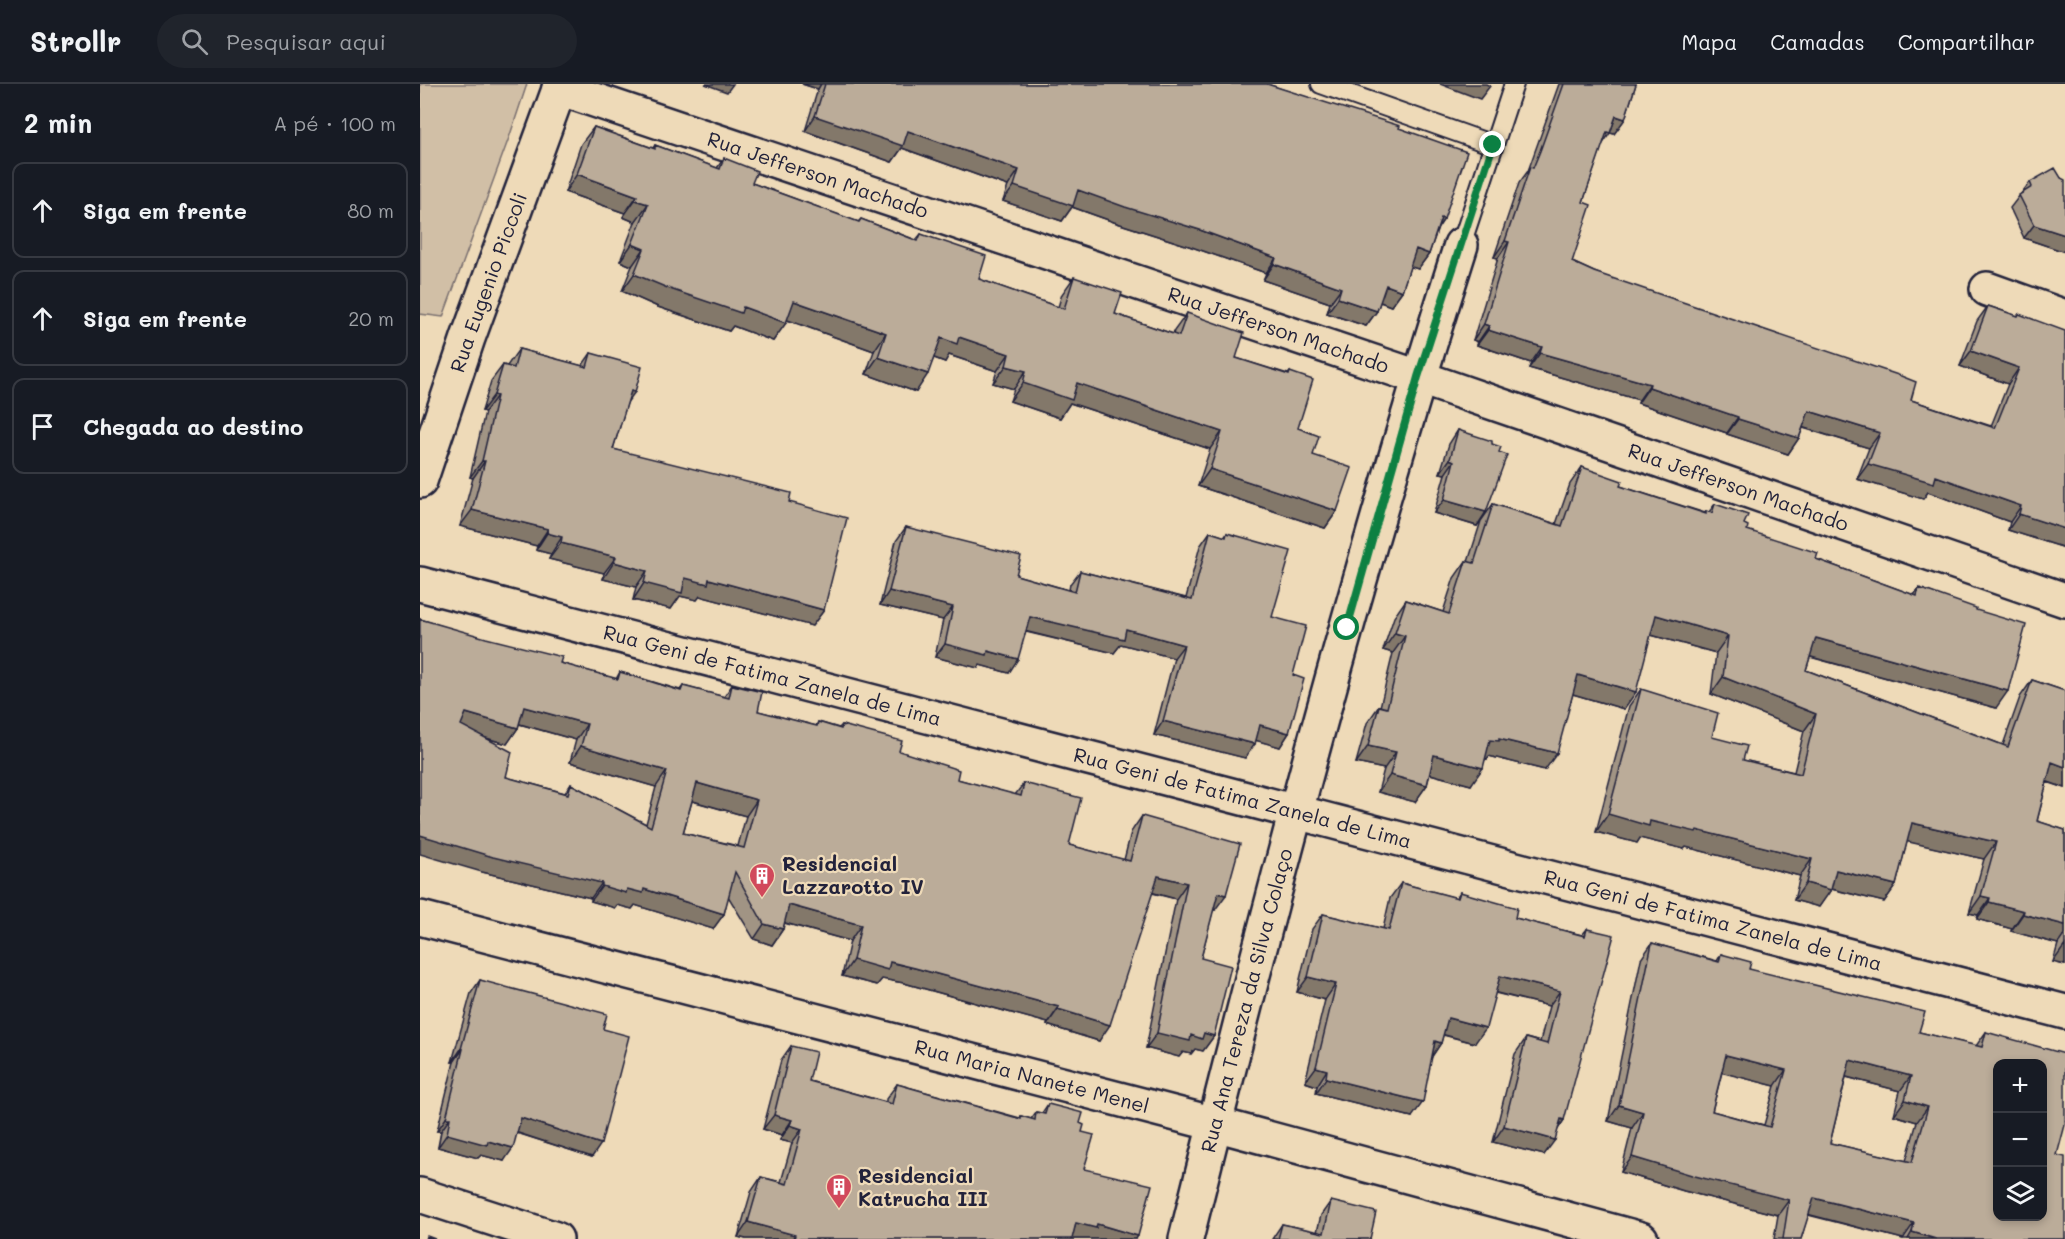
<!DOCTYPE html>
<html lang="pt">
<meta charset="utf-8">
<style>
:root{--surface:#171b24;--page:#20242c;--text:#f1f3f6;--muted:#9ea1a6;--line:#363941}
body{margin:0;font-family:Mali,sans-serif;background:var(--page);color:var(--text)}
.controls{position:absolute;right:18px;bottom:18px;display:grid;overflow:hidden;border-radius:12px;box-shadow:0 3px 9px #0003}
.controls button{width:54px;height:54px;display:grid;place-items:center;padding:0;border:0;border-bottom:2px solid var(--line);background:var(--surface);color:var(--text);font:30px sans-serif}
.stop{position:absolute;width:18px;height:18px;margin:-14px;border:4px solid #0b8043;border-radius:50%;background:#fff}
.stop.end{background:#0b8043;border-color:#fff;box-shadow:0 2px 6px #0008}
.list{margin:0;padding:0;list-style:none}
h2{display:flex;justify-content:space-between;align-items:center;height:78px;margin:0;padding:0 24px;font-size:26px}
h2 small{font-size:20px;font-weight:400;color:var(--muted)}
.list li{display:grid;grid-template-columns:39px 1fr auto;gap:18px;align-items:center;box-sizing:border-box;height:96px;margin:0 12px 12px;padding:0 12px;border:2px solid var(--line);border-radius:12px}
.list b{display:block;font-size:22px;white-space:nowrap}
.list em{font-size:20px;font-style:normal;color:var(--muted)}
.icon{flex:none;width:33px;height:33px;fill:none;stroke:currentColor;stroke-width:2;stroke-linecap:round;stroke-linejoin:round}
.map{position:relative;flex:none;width:1645px;height:1155px;overflow:hidden}
header{display:flex;align-items:center;gap:36px;box-sizing:border-box;height:84px;padding:0 30px;background:var(--surface);border-bottom:2px solid var(--line)}
header strong{font-size:28px}
nav{display:flex;gap:33px;margin-inline-start:auto;font-size:21px}
.search{width:420px;height:54px;background:var(--page);display:flex;align-items:center;gap:15px;box-sizing:border-box;padding:0 21px;border-radius:33px;color:var(--muted);font-size:22px}
main{display:flex}
aside{flex:1;background:var(--surface)}
.map>svg:first-child{display:block}
</style>
<header>
<strong>Strollr</strong>
<div class="search"><svg class="icon" aria-label="search" viewBox="0 0 24 24"><circle cx="10" cy="10" r="6"/><path d="M15 15l6 6"/></svg>Pesquisar aqui</div>
<nav><a>Mapa</a><a>Camadas</a><a>Compartilhar</a></nav>
</header>
<main>
<aside>
<h2>2 min<small>A pé · 100 m</small></h2>
<ul class="list">
<li><svg class="icon" aria-label="ahead" viewBox="0 0 24 24"><path d="M12 20V5M6 11l6-6 6 6"/></svg><div><b>Siga em frente</b></div><em>80 m</em></li>
<li><svg class="icon" aria-label="ahead" viewBox="0 0 24 24"><path d="M12 20V5M6 11l6-6 6 6"/></svg><div><b>Siga em frente</b></div><em>20 m</em></li>
<li><svg class="icon" aria-label="arrive" viewBox="0 0 24 24"><path d="M6 21V4h12l-3 4 3 4H6"/></svg><div><b>Chegada ao destino</b></div></li>
</ul>
</aside>
<div class="map">
<svg width="1645" height="1155" viewBox="0 0 1645 1155">
<rect width="100%" height="100%" fill="#eedab8"/>
<filter id="ink" filterUnits="userSpaceOnUse"><feTurbulence type="fractalNoise" baseFrequency=".0167" numOctaves="2"/><feDisplacementMap in="SourceGraphic" scale="12" xChannelSelector="R" yChannelSelector="G"/><feConvolveMatrix kernelMatrix="1 2 1 2 8 2 1 2 1" color-interpolation-filters="sRGB"/></filter>
<g filter="url(#ink)">
<path fill="#d1bfa6" stroke="#7a7070" stroke-width="1.5" d="M0 0H107L90 51 23 233 0 230Z"/>
<g fill="none" stroke-linecap="round" stroke-linejoin="round">
<defs>
<path id="service" d="M901 0 1073 61
M1041 161 1094 0"/>
<g id="minor">
<path id="s1" d="M139 4 998 293 1645 516"/>
<path d="M1567 205 1645 233"/>
<path id="s2" d="M0 397 48 254 141 0"/>
<path id="s3" d="M0 500 1645 928"/>
<path id="s4" d="M0 834 795 1040 1221 1155"/>
<path d="M0 1111 136 1155"/>
<path id="s5" d="M766 1155C849 822 936 489 1041 161"/>
</g>
</defs>
<use href="#service" stroke="#22223b" stroke-width="22"/>
<use href="#minor" stroke="#22223b" stroke-width="38"/>
<use href="#service" stroke="#eedab8" stroke-width="18"/>
<use href="#minor" stroke="#eedab8" stroke-width="33"/>
</g>
<path fill="#a19484" stroke="#22223b" stroke-width="1.5" fill-rule="evenodd" d="M382 0H847L979 44 1024 135 1018 144 1009 170 998 185 990 182 982 207 971 222 960 218 957 227 946 242 907 229 910 219 843 196 846 189 769 162 694 138 652 123 642 137 583 117 588 102 482 64 472 78 385 47 398 5Z
M1139 0H1216L1205 35 1194 50 1190 49 1182 61 1163 118 1152 178 1174 188 1491 316 1571 342 1588 300 1540 282 1557 237 1568 222 1597 232 1599 230 1645 464 1588 446 1590 438 1508 408 1503 415 1437 395 1449 364 1383 344 1379 354 1368 370 1307 350V349L1218 319 1219 316 1109 284 1111 279 1057 261 1058 258 1053 256 1078 174 1074 173 1099 99 1108 87Z
M174 43 233 64 235 61 297 84 304 74 332 99 438 138 441 135 496 156 501 150 559 195 638 223 642 210 654 193 695 230 753 250 754 247 767 229 816 274 868 290 870 288 878 344 893 371 917 427 905 444 778 402 790 365 650 319 640 334 590 317 594 305 573 299 577 287 529 271 525 278 514 274 496 308 446 290 454 267 367 236 353 257 313 242 309 247 238 223 202 207 212 182 200 177 215 138 203 133 205 129 145 108 161 60Z
M1641 94 1645 168 1604 154 1590 124 1610 98Z
M99 265 162 282 171 269 207 319 193 365 369 418 404 526 392 542 280 512 277 516 260 512 251 525 213 516 216 503 183 495 184 489 129 475 131 470 116 466 117 462 40 442 53 394 50 393 65 328 62 327 71 297 83 281 87 282Z
M1038 346 1072 360 1066 428 1057 442 1014 429 1025 390 1020 389 1029 360Z
M1162 383 1200 402 1285 429 1286 427 1289 428 1295 420 1324 440 1327 446 1396 475 1494 511 1499 504 1556 526 1576 624 1390 573 1386 586 1583 661 1600 613 1612 596 1645 607V704L1627 698 1617 737 1645 746V881L1633 878 1638 860 1591 847 1592 845 1557 835 1558 831 1549 829 1564 775 1487 757 1476 801 1464 818 1411 805 1399 823 1374 816 1380 792 1266 763 1264 765 1220 754 1217 759 1176 748 1209 622 1221 605 1323 676 1374 688 1384 647 1291 610 1296 569 1231 551 1204 625 1153 610 1125 686 1069 672 1067 675 1066 674 1051 701 1010 690 1007 701 995 718 958 708 964 685 936 679 947 639 959 622 960 623 973 569 963 566 974 533 986 516 1023 528 1034 494 1046 477 1048 478 1061 437 1073 420 1136 440 1150 400Z
M486 443 596 491 649 506 650 500 660 487 766 514 780 462 790 448 805 453 807 449 852 533 873 591 869 649 860 663 836 656 825 674 734 651 754 574 701 560 694 569 606 548 589 589 560 581 558 584 515 573 523 536 460 521 476 457Z
M0 535 140 579 196 595 200 588 260 606 263 602 304 613 312 601 338 627 396 642 398 638 419 644 422 641 537 695 595 711 604 699 649 761 704 776 711 748 722 732 795 826H793L781 874 794 952 783 967 775 965 771 970 763 968 759 973 726 964 756 815 732 809 679 957 627 941 628 939 484 899 462 895 457 901 422 892 430 857 364 839 363 845 352 861 334 855 308 812 304 830 293 845 215 821 212 825 197 821 195 824 171 817V814L62 788ZM99 640 156 656 150 678 236 703 226 740 151 700 145 709 86 693 65 654 87 660 98 644ZM272 717 326 732 318 762 263 749Z
M981 799 1036 814 1040 808 1095 834 1162 851 1167 845 1144 1036 1138 1045 1124 1071 1073 1058 1095 970 1106 954 1120 958 1129 922 1075 909 1055 959 1023 951 1021 959 1012 972 992 1033 896 1009 897 1002 885 998 905 916 877 908 892 845 903 830 963 845 970 814Z
M1232 859 1297 877 1301 870 1329 885 1499 948 1556 962 1566 948 1637 1071 1645 1155H1483L1388 1131 1381 1155H1354L1358 1131 1264 1107 1201 1088 1212 1044 1188 1037 1221 875ZM1302 988 1355 1002 1344 1041 1292 1027ZM1426 993 1480 1007 1474 1031 1497 1038 1486 1077 1410 1059Z
M60 896 183 945 172 1073 97 1049 84 1077 61 1071 58 1074 18 1063 21 1047H17L34 978H32L51 909Z
M371 962 389 997 466 1018V1015L477 1000 600 1034 601 1032 611 1035 616 1028 622 1029 628 1020 660 1039 662 1048 664 1085 716 1155H326L318 1153 331 1108 341 1093 361 1098 372 1059 360 1056 362 1051 343 1045 361 976Z
M911 1117 950 1155H852L862 1140 897 1148 901 1131Z"/>
<path fill="#83786b" stroke="#22223b" stroke-width="1.5" d="M285 0H313L307 8Z
M382 0H401L398 5Z
M1020 0H1066L1070 2 1060 15Z
M395 32 488 47 599 86 588 102 482 64 472 78 385 47Z
M1196 32 1205 35 1194 50 1190 49Z
M157 90 217 112 205 129 145 108Z
M594 102 658 106 780 146 856 174 846 189 769 162 694 138 652 123 642 137 583 117Z
M215 116 228 120 215 138 203 133Z
M1021 134 1024 135 1013 151Z
M1614 141 1645 151V168L1604 154Z
M1085 157 1089 158 1078 174 1074 173Z
M212 160 224 165 212 182 200 177Z
M996 165 1009 170 998 185 985 181Z
M854 180 921 204 910 219 843 196Z
M214 190 323 223 366 239 353 257 313 242 309 247 238 223 202 207Z
M966 201 982 207 971 222 955 216Z
M918 214 957 227 946 242 907 229Z
M374 217 466 249 454 267 362 234Z
M1064 240 1069 242 1058 258 1053 256Z
M1068 246 1122 263 1111 279 1057 261Z
M539 253 589 270 577 287 529 271 525 278 509 272 521 254Z
M1551 267 1599 284 1588 300 1540 282Z
M1120 269 1230 300 1219 316 1109 284Z
M458 273 508 290 496 308 446 290Z
M586 282 606 287 594 305 573 299Z
M603 299H657L802 348 790 365 650 319 640 334 590 317Z
M1229 303 1318 333 1307 349 1218 319Z
M211 307 215 308 203 324Z
M74 311 77 312 65 328 62 327Z
M1389 327 1460 349 1449 364 1378 342Z
M1318 335 1379 354 1368 370 1307 350Z
M1030 375 1034 377 1025 390 1020 389Z
M62 377H65L53 394 50 393Z
M1448 380 1516 392 1601 422 1590 438 1508 408 1503 415 1437 395Z
M790 385 917 427 905 444 778 402Z
M1024 416 1066 428 1057 442 1014 429Z
M52 426 128 445 117 462 40 442Z
M1599 430 1645 445V464L1588 446Z
M127 449 142 453 131 470 116 466Z
M141 459 196 473 184 489 129 475Z
M194 478 227 487 216 503 183 495Z
M265 494 289 495 404 526 392 542 280 512 277 516 260 512 251 525 213 516 224 499Z
M469 507 533 523 523 536 460 521Z
M1236 531 1308 552 1296 569 1224 549Z
M610 533 706 545 764 561 754 574 701 560 694 569 600 546Z
M975 549 985 552 973 569 963 566Z
M1396 554 1588 607 1576 624 1384 571Z
M525 560 568 567 598 575 589 589 560 581 558 584 515 573Z
M1158 591 1216 608 1204 625 1146 608Z
M1303 593 1396 630 1384 647 1291 610Z
M104 623 167 640 156 656 93 638Z
M46 629 98 644 87 660 35 645Z
M743 637 835 660 825 674 734 651Z
M840 641 869 649 860 663 831 655Z
M1079 655 1137 669 1125 686 1069 672 1067 675 1058 673 1070 656Z
M161 662 247 687 236 703 150 678Z
M948 662 976 668 964 685 936 679Z
M1014 671 1063 684 1051 701 1003 688Z
M1632 678 1645 683V704L1620 695Z
M970 691 1007 701 995 718 958 708Z
M277 699 337 716 326 732 266 715Z
M1188 730 1230 737 1277 746 1392 775 1380 792 1266 763 1264 765 1220 754 1217 759 1176 748Z
M1492 739 1576 758 1564 775 1480 756Z
M0 751 182 799 171 814 62 788 0 770Z
M1416 786 1476 801 1464 818 1404 803Z
M738 792 767 799 756 815 727 807Z
M1386 799 1411 806 1399 823 1374 816Z
M182 802 207 805H224L304 830 293 845 215 821 212 825 197 821 195 824 171 817Z
M798 809 806 811 795 826 787 824Z
M1561 812 1570 814 1558 831 1549 829Z
M1569 818 1604 827 1592 845 1557 835Z
M369 821 441 841 430 857 358 837Z
M1603 830 1645 841V850L1638 860 1591 847Z
M344 840 363 845 352 861 334 855Z
M1645 861V881L1633 878Z
M433 876 470 878 495 884 639 923 628 939 484 899 462 895 457 901 422 892Z
M1080 892 1140 907 1129 922 1069 907Z
M888 893 916 900 905 916 877 908Z
M638 925 690 941 679 957 627 941Z
M1028 934 1066 944 1055 959 1017 949Z
M737 949 771 951 784 949 794 952 783 967 775 965 771 970 763 968 759 973 726 964Z
M1015 957 1021 959 1011 974Z
M41 965H43L34 978H32Z
M1306 971 1366 986 1355 1002 1296 987Z
M1430 976 1491 992 1480 1007 1419 991Z
M896 983 907 986 897 1002 885 998Z
M906 994 1003 1018 992 1033 896 1009Z
M1485 1016 1508 1023 1497 1038 1474 1031Z
M1199 1021 1223 1028 1212 1044 1188 1037Z
M354 1031 372 1036 362 1051 343 1045Z
M26 1034H30L21 1047H17Z
M101 1034 181 1060 172 1073 92 1047Z
M1141 1035 1144 1036 1134 1051Z
M370 1041 382 1045 372 1059 360 1056Z
M1084 1042 1135 1056 1124 1071 1073 1058Z
M27 1050 68 1057 93 1064 84 1077 61 1071 58 1074 18 1063Z
M1212 1073 1369 1116 1358 1131 1264 1107 1201 1088Z
M1394 1114 1494 1139 1483 1155 1383 1129Z
M328 1138 375 1151 372 1155H326L318 1153Z
M656 1139 677 1140 718 1152 716 1155H651Z
M1492 1148 1516 1155H1488Z"/>
<path fill="#bbac99" stroke="#22223b" stroke-width="1.5" fill-rule="evenodd" d="M405 0H847L980 42 979 44 1047 68 1024 135 1021 134 1009 170 996 165 982 207 966 201 957 227 918 214 921 204 854 180 856 174 780 146 705 123 658 106 653 122 594 102 599 86 488 47 483 62 395 32Z
M1144 0H1216L1205 35 1196 32 1190 49 1187 48 1163 118 1171 121 1152 178 1174 188 1481 292 1496 298 1491 316 1575 344 1599 284 1551 267 1568 222 1598 232 1599 230 1645 247V445L1599 430 1601 422 1516 392 1514 399 1448 380 1460 349 1389 327 1379 354 1318 335V333L1229 303 1230 300 1120 269 1122 263 1068 246 1069 242 1064 240 1089 158 1085 157 1110 83 1113 84 1120 67Z
M174 43 235 65V61L300 85 304 74 337 87 332 99 439 138 441 135 498 157 501 150 566 172 559 195 644 225 654 193 702 209 695 230 759 252 767 229 824 249 816 274 869 291 870 288 893 296 878 344 899 352 893 371 932 384 917 427 790 385 802 348 657 299 652 316 603 299 606 287 586 282 589 270 539 253 537 260 521 254 508 290 458 273 466 249 374 217 366 239 323 223 321 229 250 205 214 190 224 165 212 160 228 120 215 116 217 112 157 90Z
M1635 84 1641 94 1645 96V151L1614 141 1599 111 1612 103 1610 98Z
M99 265 167 283 171 269 222 283 215 308 211 307 193 365 371 409 369 418 427 434 404 526 289 495 288 500 265 494 262 509 224 499 227 487 194 478 196 473 141 459 142 453 127 449 128 445 52 426 65 377H62L77 312 74 311 83 281 94 284Z
M1038 346 1072 357V360L1081 363 1079 368 1087 371 1066 428 1024 416 1034 377 1030 375Z
M1162 383 1202 397 1200 402 1286 430V427L1292 429 1295 420 1328 431 1324 440 1328 442 1327 446 1398 469 1396 475 1497 512 1499 504 1556 524V526L1606 541 1588 607 1396 554 1386 586 1588 663 1612 596 1645 607V683L1632 678 1617 737 1645 746V841L1603 830 1604 827 1569 818 1570 814 1561 812 1576 758 1492 739 1476 801 1416 786 1411 806 1386 799 1392 775 1277 746 1276 748 1230 737 1229 742 1188 730 1221 605 1298 629 1292 653 1327 662 1323 676 1381 690 1396 630 1303 593 1308 552 1236 531 1216 608 1158 591 1137 669 1079 655V657L1070 656 1063 684 1014 671 1007 701 970 691 976 668 948 662 959 622 967 624 985 552 975 549 986 516 1029 530 1046 477 1054 479 1073 420 1142 442Z
M486 443 601 472 596 491 655 508 660 487 772 516 790 448 806 453 807 449 871 467 852 533 886 542 873 591 884 595 869 649 840 641 835 660 743 637 764 561 706 545 704 555 610 533 598 575 568 567 567 571 525 560 533 523 469 507Z
M0 535 66 554 142 573 140 579 198 595 200 588 261 607 263 602 309 614 312 601 342 608 338 627 397 642 398 638 421 645 422 641 482 657 479 667 539 686 537 695 601 712 604 699 661 714 649 761 710 777 722 732 820 760 806 811 798 809 781 874 811 882 794 952 784 949 782 955 771 951 770 957 737 949 767 799 738 792 690 941 638 925 639 923 495 884 470 878 468 886 433 876 441 841 369 821 363 845 344 840 315 788 304 830 224 805 223 809 207 805 206 809 182 802V799L73 773 0 751ZM104 623 167 640 161 662 247 687 231 743 151 700 148 710 86 693 92 668 41 641 46 629 98 644ZM277 699 337 716 324 764 263 749Z
M981 799 1038 814 1040 808 1097 824 1095 834 1165 852 1167 845 1194 851 1144 1036 1141 1035 1135 1056 1084 1042 1106 954 1127 960 1140 907 1080 892 1066 944 1028 934 1021 959 1015 957 1003 1018 906 994 907 986 896 983 916 900 888 893 903 830 969 846Z
M1232 859 1299 878 1301 870 1331 878 1329 885 1505 928 1499 948 1562 963 1566 948 1645 970V1041L1637 1071 1645 1073V1155H1516L1492 1148 1494 1139 1394 1114 1381 1155H1363L1369 1116 1275 1092 1212 1073 1223 1028 1199 1021ZM1306 971 1366 986 1350 1043 1292 1027ZM1430 976 1491 992 1485 1016 1508 1023 1492 1078 1410 1059ZM1578 980H1623V1132H1578Z
M60 896 187 930 183 945 209 952 181 1060 101 1034 93 1064 68 1057 67 1061 27 1050 30 1034H26L43 965H41Z
M371 962 396 968 389 997 472 1020 477 1000 601 1035V1032L615 1036 616 1028 625 1030 628 1020 663 1029 660 1039 664 1041 662 1048 674 1051 664 1085 732 1101 718 1152 677 1140 676 1144 656 1139 652 1155H374L375 1151 328 1138 341 1093 367 1100 382 1045 370 1041 372 1036 354 1031Z
M911 1117 956 1128 950 1155H858L862 1140 904 1149Z
M7 1152 15 1155H6Z"/>
</g>
<g fill="none" stroke-linecap="round" stroke-linejoin="round" filter="url(#ink)">
<path stroke="#0b8043" stroke-width="8" d="M927 544 998 293 1073 61"/>
</g>
<defs>
<symbol id="building-pin" viewBox="-11 -11 22 30"><path d="M0 17L-7.5 6A9.5 9.5 0 1 1 7.5 6Z" fill="#d1495b" stroke="#eedab8"/><path d="M-4-6H4V6H1V3H-1V6H-4ZM-2.5-4.3h1.7v1.8h-1.7ZM.8-4.3h1.7v1.8H.8ZM-2.5-1h1.7V.8h-1.7ZM.8-1h1.7V.8H.8Z" fill="#fff"/></symbol>
</defs>
<g fill-rule="evenodd">
<use href="#building-pin" x="327" y="777" width="30" height="40"/>
<use href="#building-pin" x="404" y="1088" width="30" height="40"/>
</g>
<g text-anchor="middle" stroke-width="4.5" stroke-linejoin="round" paint-order="stroke">
<g font-size="20" fill="#22223b" stroke="#eedab8">
<text dy="7" stroke="none"><textPath href="#s1" startOffset="273">Rua Jefferson Machado</textPath></text>
<text dy="7" stroke="none"><textPath href="#s2" startOffset="210">Rua Eugenio Piccoli</textPath></text>
<text dy="7" stroke="none"><textPath href="#s1" startOffset="759">Rua Jefferson Machado</textPath></text>
<text dy="7" stroke="none"><textPath href="#s1" startOffset="1245">Rua Jefferson Machado</textPath></text>
<text dy="7" stroke="none"><textPath href="#s3" startOffset="364">Rua Geni de Fatima Zanela de Lima</textPath></text>
<text dy="7" stroke="none"><textPath href="#s3" startOffset="850">Rua Geni de Fatima Zanela de Lima</textPath></text>
<text dy="7" stroke="none"><textPath href="#s3" startOffset="1336">Rua Geni de Fatima Zanela de Lima</textPath></text>
<text dy="7" stroke="none"><textPath href="#s5" startOffset="246">Rua Ana Tereza da Silva Colaço</textPath></text>
<text dy="7" stroke="none"><textPath href="#s4" startOffset="632">Rua Maria Nanete Menel</textPath></text>
</g>
<g font-size="20" font-weight="bold" fill="#22223b" stroke="#eedab8" text-anchor="start">
<text x="362" y="787">Residencial<tspan x="362" dy="23">Lazzarotto IV</tspan></text>
<text x="438" y="1099">Residencial<tspan x="438" dy="23">Katrucha III</tspan></text>
</g>
</g>
</svg>
<div class="controls">
<button>+</button>
<button>−</button>
<button><svg class="icon" aria-label="layers" viewBox="0 0 24 24"><path d="M12 4l9 5-9 5-9-5zM3 14l9 5 9-5"/></svg></button>
</div>
<div class="stop" style="left:927px;top:544px"></div>
<div class="stop end" style="left:1073px;top:61px"></div>
</div>
</main>
